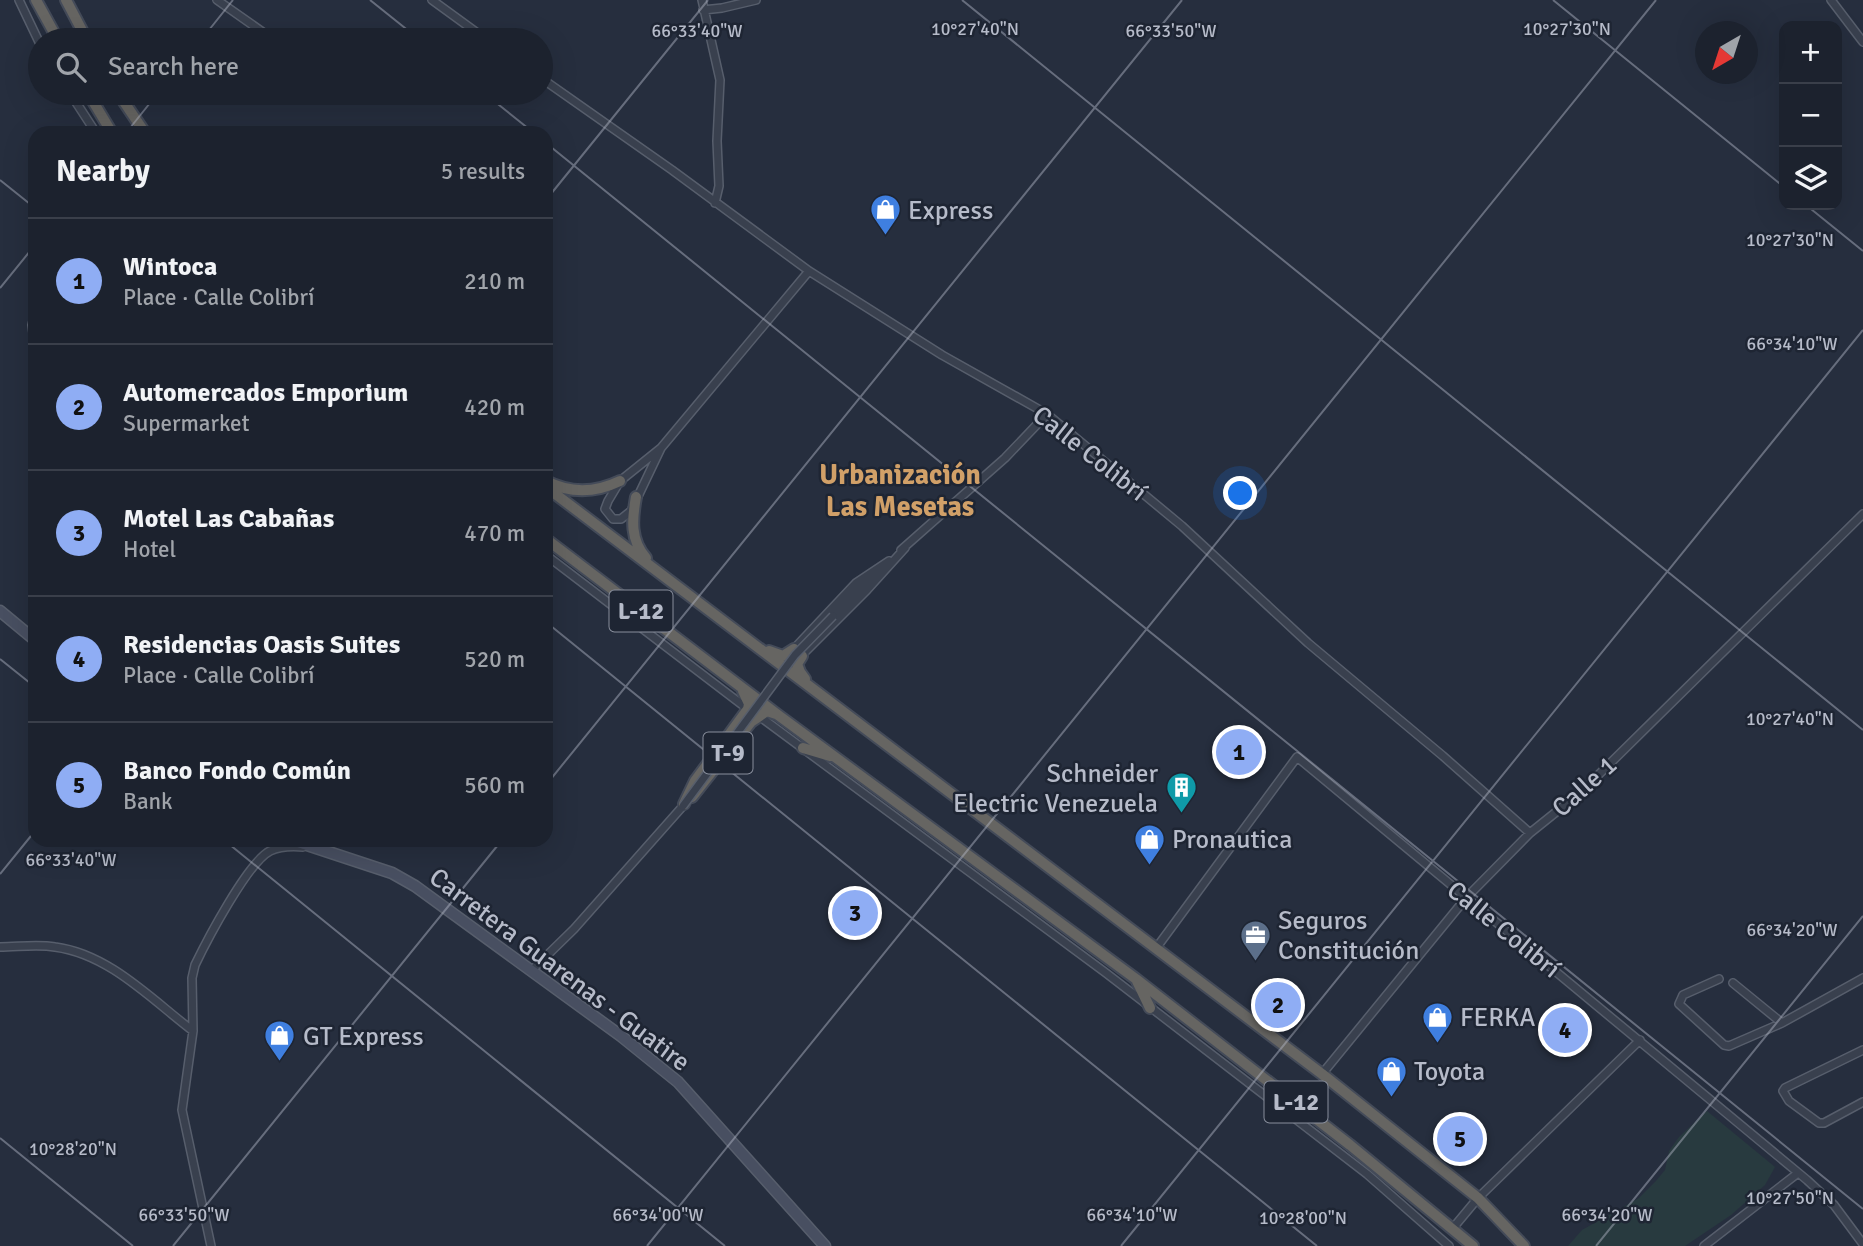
<!DOCTYPE html>
<meta charset="utf-8">
<style>
:root{--surface:#1c222e;--page:#292f3a;--text:#f1f3f6;--muted:#a0a4aa;--line:#3a3f4a;--accent:#8fadf4}
body{margin:0;font-family:Signika,sans-serif;background:var(--page);color:var(--text)}
.controls{position:absolute;right:21px;top:21px;display:grid;overflow:hidden;border-radius:14px;box-shadow:0 7px 28px #0002}
.controls button{width:63px;height:63px;display:grid;place-items:center;padding:0;border:0;border-bottom:2px solid var(--line);background:var(--surface);color:var(--text);font:35px sans-serif}
.compass{position:absolute;left:1695px;top:21px;width:63px;height:63px;border-radius:50%;background:var(--surface);box-shadow:0 7px 28px #0002;rotate:219deg}
.you{position:absolute;left:1241px;top:494px;width:24px;height:24px;margin:-18px;border:5px solid #fff;border-radius:50%;background:#1a73e8;box-shadow:0 0 0 10px #1a73e833}
.badge{display:grid;place-items:center;width:46px;height:46px;border-radius:50%;background:var(--accent);color:#111;font-size:23px;font-weight:700}
.pin{position:absolute;translate:-50% -50%;border:4px solid #fff;box-shadow:0 2px 7px #0006}
.list{margin:0;padding:0;list-style:none}
h2{display:flex;justify-content:space-between;align-items:center;height:91px;margin:0;padding:0 28px;font-size:30px}
h2 small{font-size:23px;font-weight:400;color:var(--muted)}
.list li{display:grid;grid-template-columns:46px 1fr auto;gap:21px;align-items:center;box-sizing:border-box;height:126px;padding:0 28px;border-top:2px solid var(--line)}
.list b{display:block;font-size:26px;white-space:nowrap}
.list p{margin:0;font-size:23px;white-space:nowrap;color:var(--muted)}
.list em{font-size:23px;font-style:normal;color:var(--muted)}
.icon{flex:none;width:38px;height:38px;fill:none;stroke:currentColor;stroke-width:2;stroke-linecap:round;stroke-linejoin:round}
.map{position:relative;flex:none;width:1863px;height:1246px;overflow:hidden}
.search{position:absolute;background:var(--surface);box-shadow:0 7px 28px #0002;left:28px;top:28px;width:525px;height:77px;display:flex;align-items:center;gap:18px;box-sizing:border-box;padding:0 24px;border-radius:38px;color:var(--muted);font-size:26px}
.panel{position:absolute;background:var(--surface);box-shadow:0 7px 28px #0002;left:28px;top:126px;width:525px;height:721px;border-radius:21px}
.map>svg:first-child{display:block}
</style>
<div class="map">
<svg width="1863" height="1246" viewBox="0 0 1863 1246">
<rect width="100%" height="100%" fill="#262e3e"/>
<path fill="#283a3f" d="M1707 1111 1775 1167 1765 1185 1731 1215 1685 1246H1568L1582 1230 1639 1198 1655 1182 1665 1170 1669 1151 1679 1137Z"/>
<g fill="none" stroke-linecap="round" stroke-linejoin="round">
<defs>
<path id="minor" d="M19 0 40 44
M217 0 274 40
M432 0 487 40
M702 0 720 80 717 141 719 186 715 203
M1831 0 1863 42
M703 10 722 8 756 0
M541 78 672 170 809 271 942 355 1047 414 1182 526 1308 643 1443 756 1530 833
M70 93 96 133
M35 313 32 325 35 348
M661 448 631 511 621 519H613L605 509 608 501 620 481 661 448 809 271
M901 550 1005 458 1047 414
M546 555 749 710
M833 616 879 570
M792 651 856 583 889 561
M799 658 867 590 905 548
M759 716 1106 973 1367 1174 1449 1246
M0 947C18 947 37 944 55 947 109 954 151 999 193 1031
M1157 947 1297 757 1807 1180 1834 1205 1863 1244
M532 970 574 929 683 806
M1719 979 1683 995 1679 1004 1724 1045 1729 1046 1782 1023
M1733 983 1782 1023 1863 978
M1863 1050 1785 1088 1783 1091 1789 1101 1819 1123H1824L1863 1102
M1322 1074 1466 898 1530 833 1581 792 1863 514
M1453 1228 1478 1198 1640 1040
M211 1246 182 1110 193 1031 192 978 195 965C207 940 248 862 270 851 281 846 292 846 303 847
M1704 1246 1798 1173"/>
<path id="secondary" d="M0 611 35 640
M292 840 392 873 415 886 621 1036 678 1082 825 1246"/>
<path id="trunk" d="M36 0 58 40
M66 0 87 40
M88 93 112 133
M118 93 145 133
M546 481C571 494 595 493 620 481
M546 487 1322 1074 1478 1198 1524 1246
M636 497C632 519 630 540 646 558
M546 539 778 715 1136 979 1350 1145 1473 1246
M769 651 783 656 794 649
M802 656 797 664 800 672 805 679
M803 748 830 756
M692 797 751 722 767 711 776 714
M684 804 695 781 748 709 749 704 743 691
M1137 981 1150 1008"/>
</defs>
<use href="#minor" stroke="#575e6c" stroke-width="10"/>
<use href="#secondary" stroke="#575e6c" stroke-width="13"/>
<use href="#trunk" stroke="#444b59" stroke-width="14"/>
<use href="#minor" stroke="#39404e" stroke-width="7"/>
<use href="#secondary" stroke="#484f61" stroke-width="10"/>
<use href="#trunk" stroke="#666562" stroke-width="10"/>
<defs>
<path id="minor-bridge" d="M683 806 795 655 833 616"/>
</defs>
<use href="#minor-bridge" stroke="#575e6c" stroke-width="10" stroke-linecap="butt"/>
<use href="#minor-bridge" stroke="#39404e" stroke-width="7"/>
</g>
<path fill="none" stroke="#b6bbc9" stroke-width="2" stroke-opacity="0.45" d="M370 0 420 40M962 0 1863 730M1553 0 1784 187M201 40 233 0M484 93 534 133M126 133 158 93M546 143 1863 1209M0 180 35 208M546 200 708 0M1806 205 1863 251M0 288 35 245M546 622 1317 1246M0 659 35 687M546 785 1182 0M224 840 725 1246M0 874 35 831M0 1138 133 1246M173 1246 502 840M647 1246 1656 0M1121 1246 1863 330M1596 1246 1863 916"/>
<defs>
<symbol id="shop-pin" viewBox="-11 -11 22 30"><path d="M0 17L-7.5 6A9.5 9.5 0 1 1 7.5 6Z" fill="#3f7fe0" stroke="#1e2533"/><path d="M-5-2.5h2.3a2.7 3.5 0 0 1 5.4 0H5L5.5 6h-11ZM-1.5-2.5h3a1.5 2.3 0 0 0-3 0Z" fill="#fff"/></symbol>
<symbol id="building-pin" viewBox="-11 -11 22 30"><path d="M0 17L-7.5 6A9.5 9.5 0 1 1 7.5 6Z" fill="#0f9aa8" stroke="#1e2533"/><path d="M-4-6H4V6H1V3H-1V6H-4ZM-2.5-4.3h1.7v1.8h-1.7ZM.8-4.3h1.7v1.8H.8ZM-2.5-1h1.7V.8h-1.7ZM.8-1h1.7V.8H.8Z" fill="#fff"/></symbol>
<symbol id="office-pin" viewBox="-11 -11 22 30"><path d="M0 17L-7.5 6A9.5 9.5 0 1 1 7.5 6Z" fill="#5c6f8a" stroke="#1e2533"/><path d="M-6-3h4V-5.5h4V-3h4V5H-6ZM-1-4.5V-3h2v-1.5ZM-6 0V1H6V0Z" fill="#fff"/></symbol>
</defs>
<g fill-rule="evenodd">
<use href="#shop-pin" x="868" y="192" width="35" height="47"/>
<use href="#building-pin" x="1164" y="770" width="35" height="47"/>
<use href="#shop-pin" x="1132" y="822" width="35" height="47"/>
<use href="#office-pin" x="1238" y="918" width="35" height="47"/>
<use href="#shop-pin" x="1420" y="1000" width="35" height="47"/>
<use href="#shop-pin" x="262" y="1018" width="35" height="47"/>
<use href="#shop-pin" x="1374" y="1054" width="35" height="47"/>
</g>
<g text-anchor="middle" stroke-width="5" stroke-linejoin="round" paint-order="stroke">
<g fill="#1e2533" stroke="#888e9c" stroke-width="2">
<rect x="609.5" y="590.5" width="63" height="41" rx="5"/>
<rect x="703.5" y="732.5" width="49" height="41" rx="5"/>
<rect x="1264.5" y="1081.5" width="63" height="41" rx="5"/>
</g>
<g font-size="24" font-weight="bold" fill="#b6bbc9">
<text x="641" y="619">L-12</text>
<text x="728" y="761">T-9</text>
<text x="1296" y="1110">L-12</text>
</g>
<g font-size="26" fill="#b6bbc9" stroke="#1e2533" text-anchor="start">
<text x="908" y="219">Express</text>
<text x="1158" y="782" text-anchor="end">Schneider<tspan x="1158" dy="30">Electric Venezuela</tspan></text>
<text x="1172" y="848">Pronautica</text>
<text x="1278" y="929">Seguros<tspan x="1278" dy="30">Constitución</tspan></text>
<text x="1460" y="1026">FERKA</text>
<text x="303" y="1045">GT Express</text>
<text x="1414" y="1080">Toyota</text>
</g>
<g font-size="26" fill="#b6bbc9" stroke="#1e2533">
<text transform="translate(1090 453) rotate(38)" y="9">Calle Colibrí</text>
<text transform="translate(1584 786) rotate(-42)" y="9">Calle 1</text>
<text transform="translate(1504 929) rotate(39)" y="9">Calle Colibrí</text>
<text transform="translate(560 969) rotate(37)" y="9">Carretera Guarenas - Guatire</text>
</g>
<g font-size="28" font-weight="bold" fill="#d1a068" stroke="#1e2533">
<text x="900" y="484">Urbanización<tspan x="900" dy="32">Las Mesetas</tspan></text>
</g>
</g>
<g font-size="18" text-anchor="middle" fill="#b6bbc9" stroke="#1e2533" stroke-width="5" stroke-linejoin="round" paint-order="stroke">
<text x="975" y="35">10°27'40"N</text>
<text x="1567" y="35">10°27'30"N</text>
<text x="697" y="37">66°33'40"W</text>
<text x="1171" y="37">66°33'50"W</text>
<text x="1790" y="246">10°27'30"N</text>
<text x="1792" y="350">66°34'10"W</text>
<text x="1790" y="725">10°27'40"N</text>
<text x="71" y="866">66°33'40"W</text>
<text x="1792" y="936">66°34'20"W</text>
<text x="73" y="1155">10°28'20"N</text>
<text x="1790" y="1204">10°27'50"N</text>
<text x="184" y="1221">66°33'50"W</text>
<text x="658" y="1221">66°34'00"W</text>
<text x="1132" y="1221">66°34'10"W</text>
<text x="1607" y="1221">66°34'20"W</text>
<text x="1303" y="1224">10°28'00"N</text>
</g>
</svg>
<div class="controls">
<button>+</button>
<button>−</button>
<button><svg class="icon" aria-label="layers" viewBox="0 0 24 24"><path d="M12 4l9 5-9 5-9-5zM3 14l9 5 9-5"/></svg></button>
</div>
<svg class="compass" viewBox="-18 -18 36 36"><path d="M0-13l5 13h-10z" fill="#e53935"/><path d="M0 13l5-13h-10z" fill="#a0a4aa"/></svg>
<div class="you"></div>
<div class="pin badge" style="left:1239px;top:752px">1</div>
<div class="pin badge" style="left:1278px;top:1005px">2</div>
<div class="pin badge" style="left:855px;top:913px">3</div>
<div class="pin badge" style="left:1565px;top:1030px">4</div>
<div class="pin badge" style="left:1460px;top:1139px">5</div>
<div class="search"><svg class="icon" aria-label="search" viewBox="0 0 24 24"><circle cx="10" cy="10" r="6"/><path d="M15 15l6 6"/></svg>Search here</div>
<section class="panel">
<h2>Nearby<small>5 results</small></h2>
<ul class="list">
<li><span class="badge">1</span><div><b>Wintoca</b><p>Place · Calle Colibrí</p></div><em>210 m</em></li>
<li><span class="badge">2</span><div><b>Automercados Emporium</b><p>Supermarket</p></div><em>420 m</em></li>
<li><span class="badge">3</span><div><b>Motel Las Cabañas</b><p>Hotel</p></div><em>470 m</em></li>
<li><span class="badge">4</span><div><b>Residencias Oasis Suites</b><p>Place · Calle Colibrí</p></div><em>520 m</em></li>
<li><span class="badge">5</span><div><b>Banco Fondo Común</b><p>Bank</p></div><em>560 m</em></li>
</ul>
</section>
</div>
